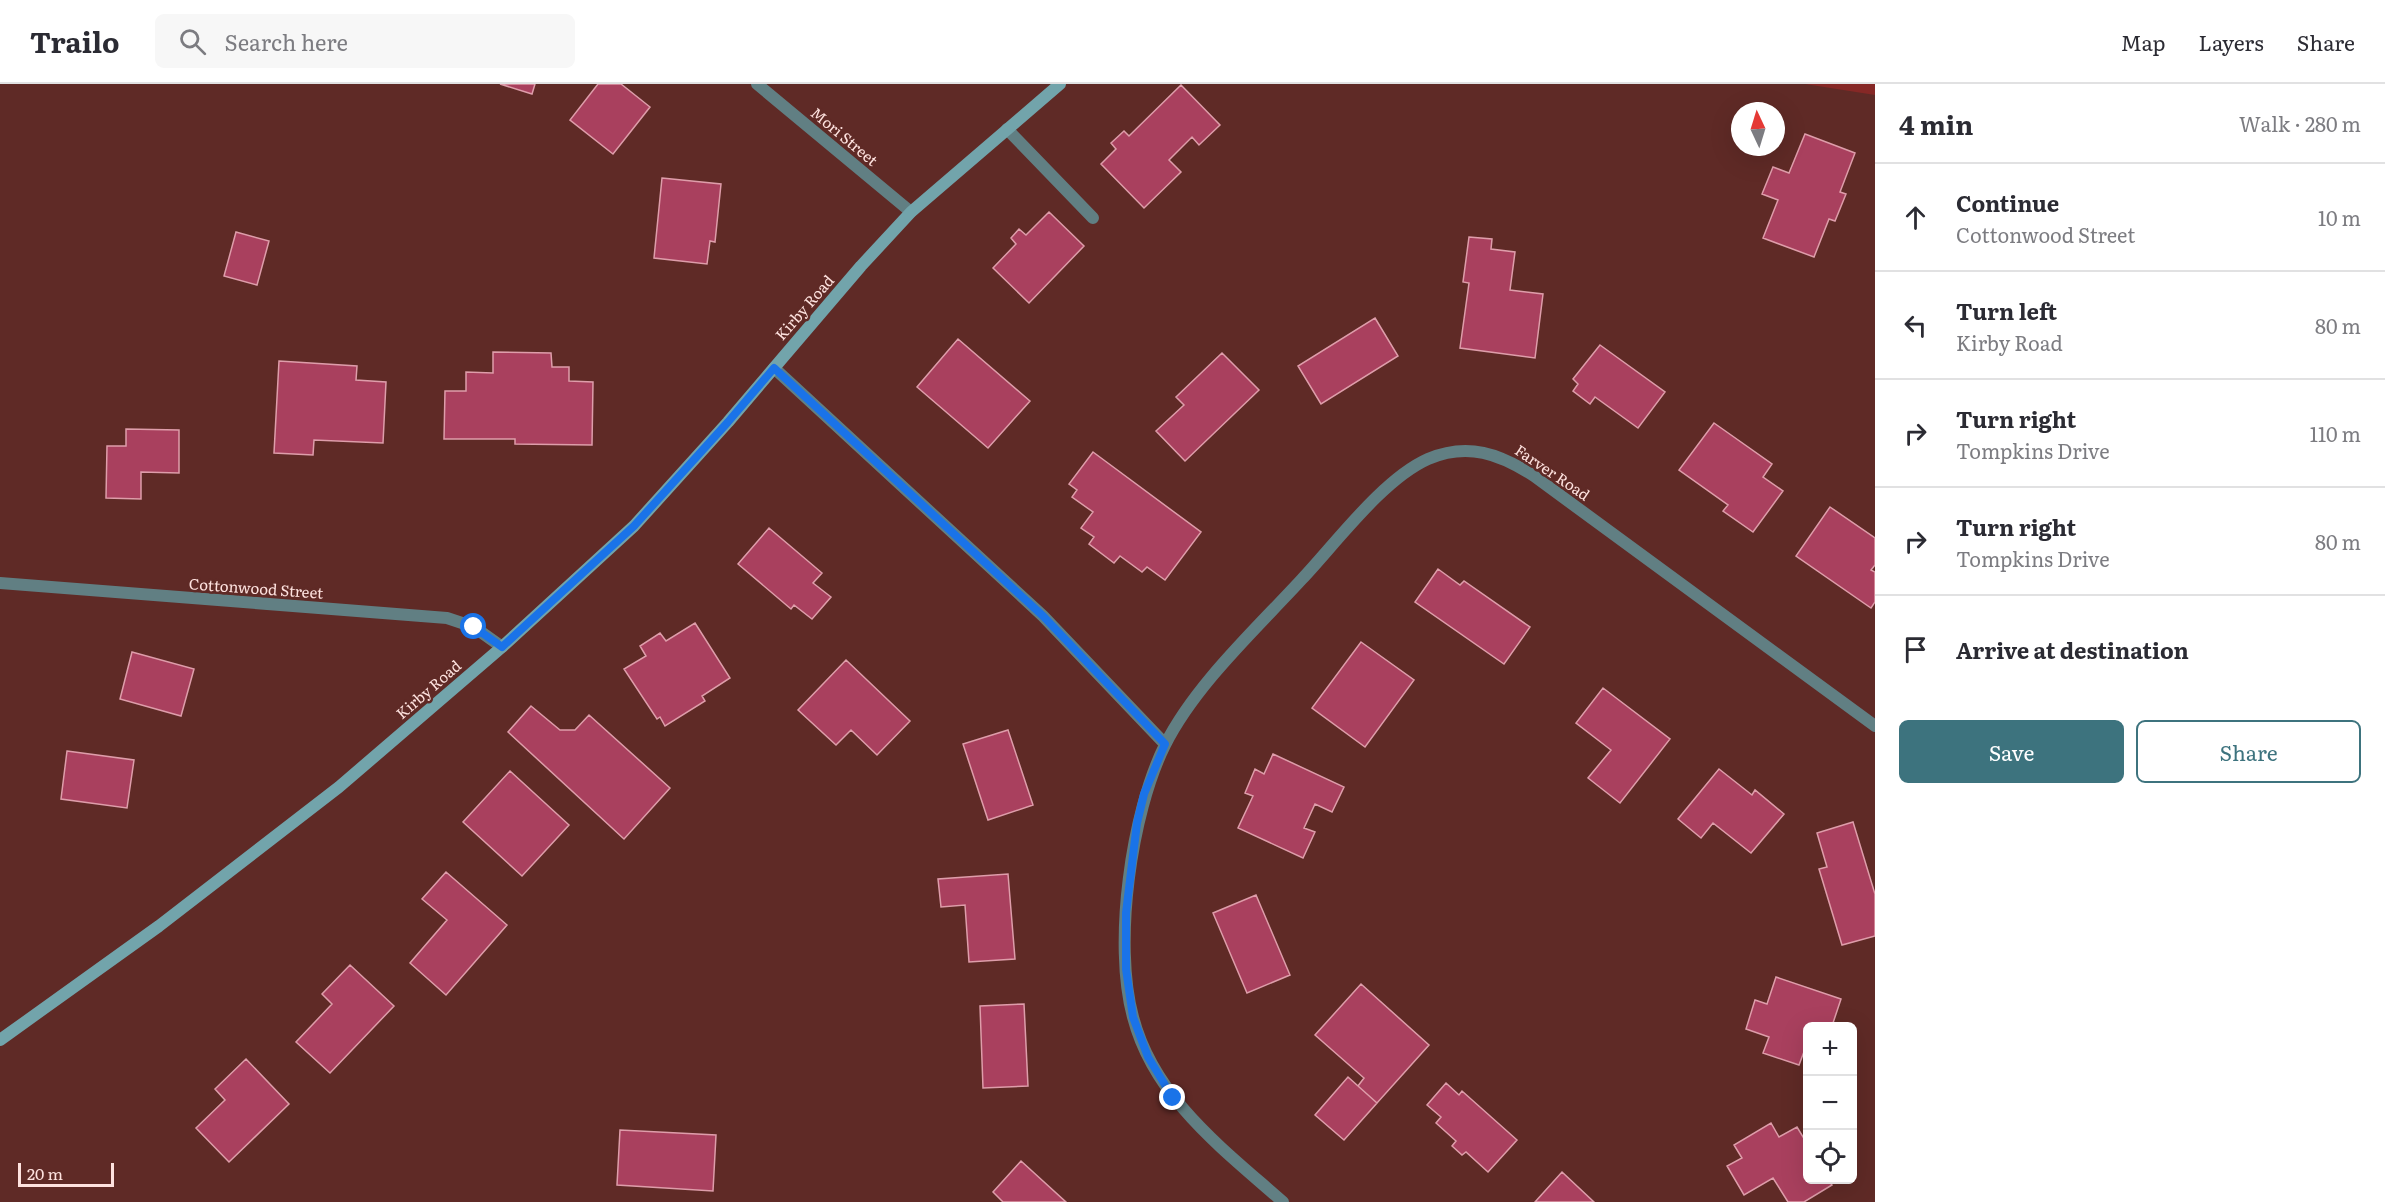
<!DOCTYPE html>
<meta charset="utf-8">
<style>
:root{--surface:#fff;--page:#f7f7f7;--text:#2b2b33;--muted:#7c7c81;--line:#e1e1e2;--accent:#3d737e}
body{margin:0;font-family:Literata,serif;background:var(--page);color:var(--text)}
.controls{position:absolute;right:18px;bottom:18px;display:grid;overflow:hidden;border-radius:9px;box-shadow:0 6px 24px #0002}
.controls button{width:54px;height:54px;display:grid;place-items:center;padding:0;border:0;border-bottom:2px solid var(--line);background:var(--surface);color:var(--text);font:30px sans-serif}
.compass{position:absolute;left:1731px;top:18px;width:54px;height:54px;border-radius:50%;background:var(--surface);box-shadow:0 6px 24px #0002;rotate:356deg}
.scale{position:absolute;left:18px;bottom:15px;width:96px;box-sizing:border-box;padding-left:6px;border:3px solid #fee2df;border-top:0;font-size:16px;line-height:21px;white-space:nowrap;color:#fee2df;-webkit-text-stroke:4px #5f2a26;paint-order:stroke}
.stop{position:absolute;width:18px;height:18px;margin:-14px;border:4px solid #1a73e8;border-radius:50%;background:#fff}
.stop.end{background:#1a73e8;border-color:#fff;box-shadow:0 2px 6px #0008}
.list{margin:0;padding:0;list-style:none}
h2{display:flex;justify-content:space-between;align-items:center;height:78px;margin:0;padding:0 24px;font-size:26px}
h2 small{font-size:20px;font-weight:400;color:var(--muted)}
.list li{display:grid;grid-template-columns:39px 1fr auto;gap:18px;align-items:center;box-sizing:border-box;height:108px;padding:0 24px;border-top:2px solid var(--line)}
.list b{display:block;font-size:22px;white-space:nowrap}
.list p{margin:0;font-size:20px;white-space:nowrap;color:var(--muted)}
.list em{font-size:20px;font-style:normal;color:var(--muted)}
.actions{display:flex;gap:12px;padding:18px 24px}
.actions a{flex:1;padding:14px 0;border:2px solid var(--accent);border-radius:9px;text-align:center;font-size:21px;color:var(--accent)}
.actions .main{background:var(--accent);color:#fff}
.icon{flex:none;width:33px;height:33px;fill:none;stroke:currentColor;stroke-width:2;stroke-linecap:round;stroke-linejoin:round}
.map{position:relative;flex:none;width:1875px;height:1118px;overflow:hidden}
header{display:flex;align-items:center;gap:36px;box-sizing:border-box;height:84px;padding:0 30px;background:var(--surface);border-bottom:2px solid var(--line)}
header strong{font-size:28px}
nav{display:flex;gap:33px;margin-inline-start:auto;font-size:21px}
.search{width:420px;height:54px;background:var(--page);display:flex;align-items:center;gap:15px;box-sizing:border-box;padding:0 21px;border-radius:9px;color:var(--muted);font-size:22px}
main{display:flex}
aside{flex:1;background:var(--surface)}
.map>svg:first-child{display:block}
</style>
<header>
<strong>Trailo</strong>
<div class="search"><svg class="icon" aria-label="search" viewBox="0 0 24 24"><circle cx="10" cy="10" r="6"/><path d="M15 15l6 6"/></svg>Search here</div>
<nav><a>Map</a><a>Layers</a><a>Share</a></nav>
</header>
<main>
<div class="map">
<svg width="1875" height="1118" viewBox="0 0 1875 1118">
<rect width="100%" height="100%" fill="#5f2a26"/>
<path fill="#862826" d="M1805 0H1875V11Z"/>
<path fill="#a9405e" stroke="#de9daa" stroke-width="1.5" d="M500 0H535L532 10Z
M598 0H621L650 23 613 70 570 36Z
M1181 1 1220 41 1199 61 1192 53 1169 76 1181 88 1144 124 1101 80 1116 65 1111 59 1124 47 1129 52Z
M1805 50 1855 69 1840 108 1846 110 1835 137 1829 135 1814 173 1763 154 1778 116 1762 110 1773 83 1789 89Z
M662 94 721 100 715 158 710 157 707 180 654 174Z
M1049 128 1084 162 1029 219 993 184 1016 160 1011 154 1019 145 1026 151Z
M236 148 269 157 257 201 224 192Z
M1469 153 1492 155 1491 165 1515 168 1510 206 1543 210 1535 274 1460 264 1469 199 1463 198Z
M1375 234 1398 272 1321 320 1298 282Z
M958 255 1030 317 988 364 917 303Z
M1600 261 1665 308 1638 344 1595 313 1590 320 1573 307 1578 300 1573 295Z
M493 268 551 269 552 283H569V297L593 298 592 361 515 360V355H444L445 307H466V288L493 289Z
M1222 269 1259 306 1185 377 1156 347 1184 321 1176 313Z
M279 277 357 282 356 296 386 298 383 359 314 356 313 371 274 369Z
M1714 339 1772 380 1763 393 1783 407 1753 448 1723 427 1728 421 1679 386Z
M126 345 179 346V389L141 388V415L106 414 107 362H126Z
M1093 368 1201 448 1165 496 1147 483 1142 488 1120 472 1114 479 1089 460 1094 453 1081 444 1093 428 1072 413 1077 406 1069 400Z
M1830 423 1875 454V481L1871 486 1875 488V518L1871 524 1796 472Z
M769 444 822 489 813 499 831 513 812 535 794 521 791 525 738 480Z
M1438 485 1460 501 1464 497 1530 543 1504 580 1415 518Z
M695 539 730 594 702 612 705 617 665 642 660 633 657 635 624 585 646 572 640 562 660 549 666 557Z
M1361 558 1414 596 1365 663 1312 624Z
M132 568 194 585 181 632 120 615Z
M846 576 910 637 877 671 851 646 836 661 798 626Z
M1603 604 1670 655 1620 719 1588 694 1611 666 1576 639Z
M531 622 560 646H575L589 631 670 704 624 755 508 648Z
M1008 646 1033 721 988 736 963 660Z
M67 667 134 676 127 724 61 715Z
M1273 670 1344 703 1332 728 1315 720 1304 744 1315 748 1303 774 1238 744 1253 712 1245 709 1255 685 1264 690Z
M1719 685 1752 711 1755 706 1784 730 1751 769 1713 739 1701 754 1678 735Z
M510 687 569 741 522 792 463 738Z
M1853 738 1875 810V852L1842 861 1819 785 1827 783 1817 749Z
M446 788 507 841 446 911 410 879 447 836 422 815Z
M1008 790 1015 875 969 878 965 821 941 823 938 795Z
M1256 811 1290 891 1247 909 1213 829Z
M350 881 394 922 330 989 296 958 332 920 322 910Z
M1776 893 1841 915 1832 942H1808V957L1799 981 1763 969 1769 953 1746 945 1755 916 1767 920Z
M1361 900 1429 961 1377 1019 1358 1002 1364 994 1315 951Z
M1024 920 1028 1002 983 1004 980 922Z
M246 975 289 1020 229 1078 196 1044 225 1016 215 1005Z
M1348 993 1377 1019 1344 1056 1315 1031Z
M1446 999 1459 1011 1462 1007 1517 1056 1488 1088 1466 1068 1462 1071 1452 1062 1456 1057 1436 1039 1441 1033 1427 1021Z
M1771 1039 1779 1053 1797 1043 1808 1061V1096H1828L1832 1101 1804 1118H1788L1773 1094 1744 1111 1727 1082 1742 1074 1734 1061Z
M620 1046 716 1051 713 1107 617 1101Z
M1021 1077 1066 1118H1003L993 1108Z
M1562 1088 1594 1118H1535Z"/>
<g fill="none" stroke-linecap="round" stroke-linejoin="round">
<path stroke="#617f83" stroke-width="12" d="M1007 45 1093 134"/>
<path stroke="#617f83" stroke-width="12" d="M757 0 911 128
M774 284 1043 532 1165 660
M0 499 447 534 474 543 502 563
M1283 1118C1223 1065 1154 1014 1133 933 1113 860 1131 729 1165 661 1195 601 1256 545 1302 495 1336 459 1383 395 1428 375 1468 358 1500 370 1534 392L1875 642"/>
<path stroke="#72a4ab" stroke-width="12" d="M0 956 159 842 339 703 502 563 634 442 728 338 861 182 911 128 1060 0"/>
</g>
<g fill="none" stroke-linecap="round" stroke-linejoin="round">
<path stroke="#1a73e8" stroke-width="8" d="M474 543 502 563 634 442 728 338 774 284 1043 532 1165 660 1144 710 1137 739 1126 829V885L1133 933 1148 973 1173 1014"/>
</g>
<g text-anchor="middle" stroke-width="5" stroke-linejoin="round" paint-order="stroke">
<g font-size="15" fill="#fee2df" stroke="#5f2a26">
<text transform="translate(844 53) rotate(40)" y="5">Mori Street</text>
<text transform="translate(805 224) rotate(-49)" y="5">Kirby Road</text>
<text transform="translate(1552 389) rotate(34)" y="5">Farver Road</text>
<text transform="translate(256 505) rotate(4)" y="5">Cottonwood Street</text>
<text transform="translate(429 606) rotate(-41)" y="5">Kirby Road</text>
</g>
</g>
</svg>
<div class="controls">
<button>+</button>
<button>−</button>
<button><svg class="icon" aria-label="locate" viewBox="0 0 24 24"><circle cx="12" cy="12" r="6"/><path d="M12 2v4M12 18v4M2 12h4M18 12h4"/></svg></button>
</div>
<svg class="compass" viewBox="-18 -18 36 36"><path d="M0-13l5 13h-10z" fill="#e53935"/><path d="M0 13l5-13h-10z" fill="#7c7c81"/></svg>
<div class="scale">20 m</div>
<div class="stop" style="left:474px;top:543px"></div>
<div class="stop end" style="left:1173px;top:1014px"></div>
</div>
<aside>
<h2>4 min<small>Walk · 280 m</small></h2>
<ul class="list">
<li><svg class="icon" aria-label="ahead" viewBox="0 0 24 24"><path d="M12 20V5M6 11l6-6 6 6"/></svg><div><b>Continue</b><p>Cottonwood Street</p></div><em>10 m</em></li>
<li><svg class="icon" aria-label="left" viewBox="0 0 24 24"><path d="M17 20v-9H6M10 6l-5 5 5 5"/></svg><div><b>Turn left</b><p>Kirby Road</p></div><em>80 m</em></li>
<li><svg class="icon" aria-label="right" viewBox="0 0 24 24"><path d="M7 20v-9h11M14 6l5 5-5 5"/></svg><div><b>Turn right</b><p>Tompkins Drive</p></div><em>110 m</em></li>
<li><svg class="icon" aria-label="right" viewBox="0 0 24 24"><path d="M7 20v-9h11M14 6l5 5-5 5"/></svg><div><b>Turn right</b><p>Tompkins Drive</p></div><em>80 m</em></li>
<li><svg class="icon" aria-label="arrive" viewBox="0 0 24 24"><path d="M6 21V4h12l-3 4 3 4H6"/></svg><div><b>Arrive at destination</b></div></li>
</ul>
<div class="actions"><a class="main">Save</a><a>Share</a></div>
</aside>
</main>
